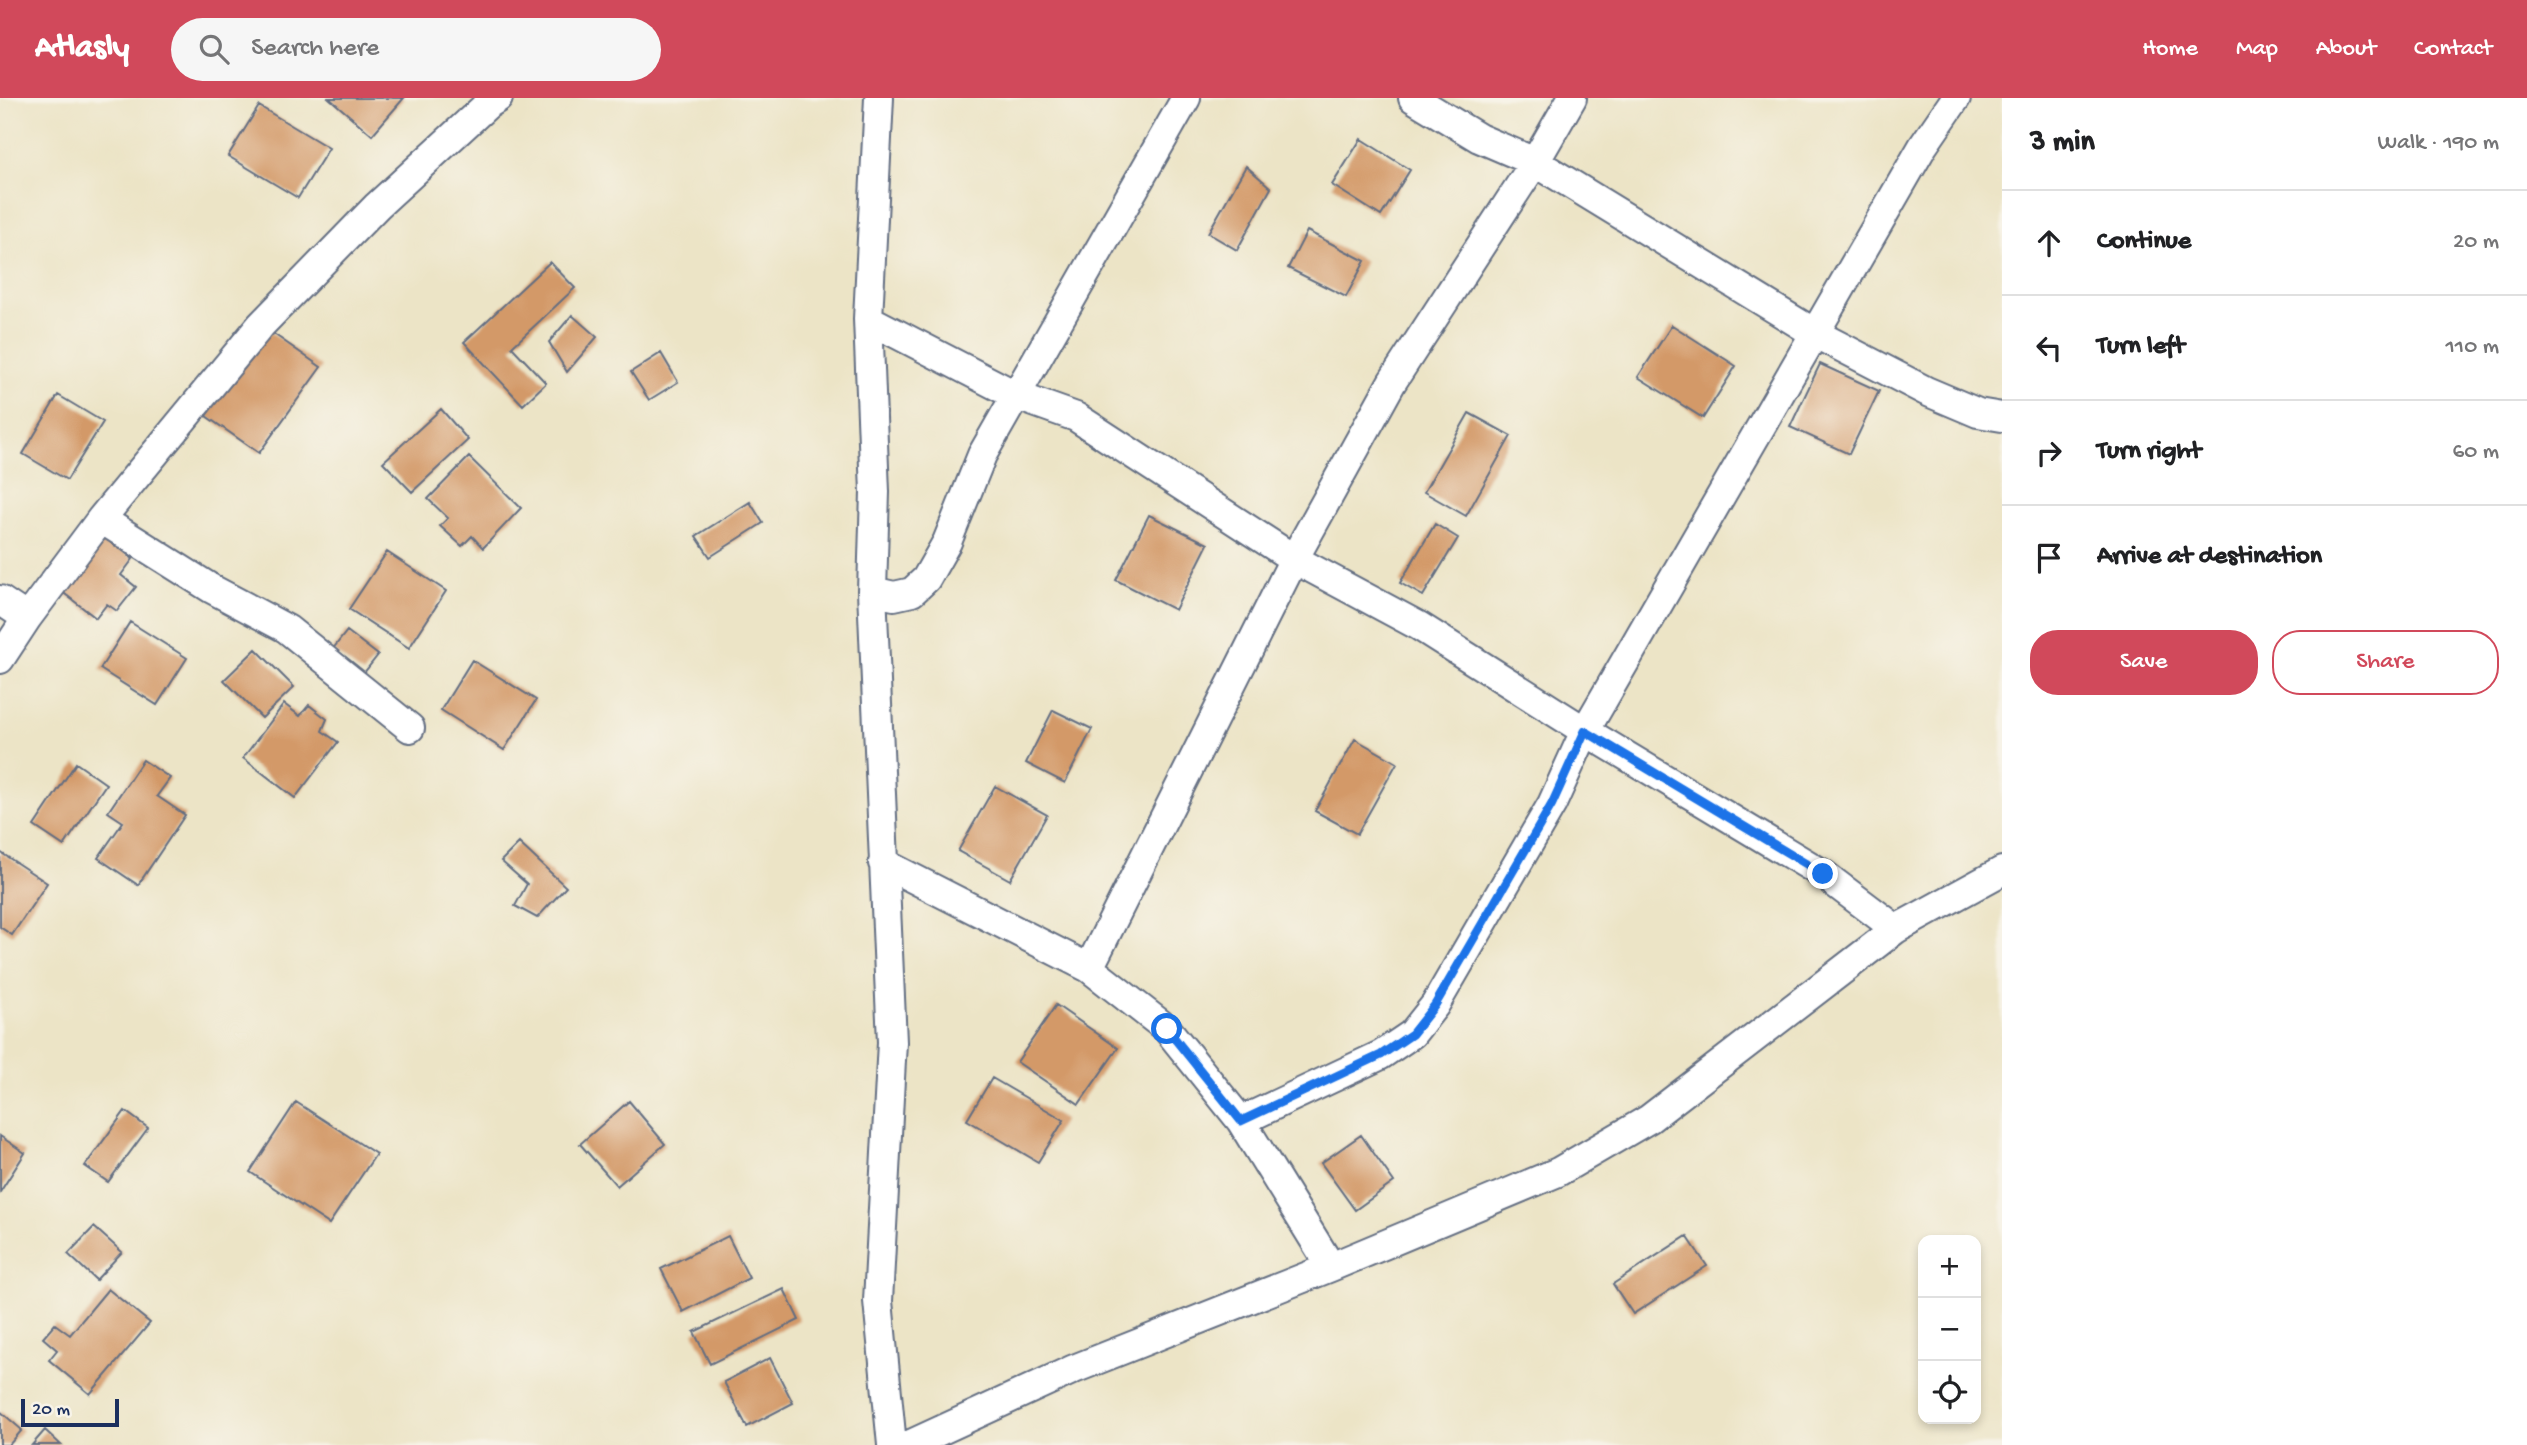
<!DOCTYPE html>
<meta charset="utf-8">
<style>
:root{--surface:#fff;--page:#f6f6f6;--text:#202124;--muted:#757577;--line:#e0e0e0;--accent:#d1495b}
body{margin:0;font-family:"Gochi Hand",sans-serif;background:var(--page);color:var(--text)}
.controls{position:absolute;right:21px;bottom:21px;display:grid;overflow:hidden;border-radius:14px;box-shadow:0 4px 10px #0003}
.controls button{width:63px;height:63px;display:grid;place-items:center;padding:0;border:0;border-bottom:2px solid var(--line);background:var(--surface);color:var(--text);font:35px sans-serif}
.scale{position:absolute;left:21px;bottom:18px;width:98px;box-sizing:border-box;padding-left:7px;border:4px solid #1b2f5e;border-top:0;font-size:19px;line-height:24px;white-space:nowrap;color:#1b2f5e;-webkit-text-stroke:5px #f7f3e8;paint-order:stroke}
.stop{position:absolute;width:21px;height:21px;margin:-16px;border:5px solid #1a73e8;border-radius:50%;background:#fff}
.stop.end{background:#1a73e8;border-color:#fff;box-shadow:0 2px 7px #0008}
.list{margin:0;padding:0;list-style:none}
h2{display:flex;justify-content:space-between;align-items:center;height:91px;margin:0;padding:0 28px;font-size:30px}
h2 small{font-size:23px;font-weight:400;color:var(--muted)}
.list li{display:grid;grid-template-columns:46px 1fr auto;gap:21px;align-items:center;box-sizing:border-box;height:105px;padding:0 28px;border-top:2px solid var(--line)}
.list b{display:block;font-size:26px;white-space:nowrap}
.list em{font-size:23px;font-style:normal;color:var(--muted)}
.actions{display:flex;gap:14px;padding:21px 28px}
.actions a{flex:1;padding:16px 0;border:2px solid var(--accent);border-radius:28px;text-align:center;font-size:24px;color:var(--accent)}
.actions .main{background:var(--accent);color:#fff}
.icon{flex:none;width:38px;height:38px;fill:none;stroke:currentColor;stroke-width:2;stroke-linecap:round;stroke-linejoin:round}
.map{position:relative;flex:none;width:2002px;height:1347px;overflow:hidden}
header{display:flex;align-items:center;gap:42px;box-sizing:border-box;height:98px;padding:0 35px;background:var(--accent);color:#fff}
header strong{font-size:33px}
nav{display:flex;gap:38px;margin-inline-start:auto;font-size:24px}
.search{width:490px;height:63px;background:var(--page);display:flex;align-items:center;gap:18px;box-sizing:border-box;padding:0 24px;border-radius:38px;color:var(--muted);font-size:26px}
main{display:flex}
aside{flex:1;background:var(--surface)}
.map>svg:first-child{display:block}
</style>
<header>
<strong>Atlasly</strong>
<div class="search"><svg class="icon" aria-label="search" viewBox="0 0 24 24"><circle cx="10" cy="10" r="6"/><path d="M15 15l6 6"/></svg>Search here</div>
<nav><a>Home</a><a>Map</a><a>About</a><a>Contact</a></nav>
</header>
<main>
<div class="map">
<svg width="2002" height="1347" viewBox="0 0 2002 1347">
<rect width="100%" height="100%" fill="#f7f3e8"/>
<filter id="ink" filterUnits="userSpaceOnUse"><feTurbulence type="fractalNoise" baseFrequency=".0143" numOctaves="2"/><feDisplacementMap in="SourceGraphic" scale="14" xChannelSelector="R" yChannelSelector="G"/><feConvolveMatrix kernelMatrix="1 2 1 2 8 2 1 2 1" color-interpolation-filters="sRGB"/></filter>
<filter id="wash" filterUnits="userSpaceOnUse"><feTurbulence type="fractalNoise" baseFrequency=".00686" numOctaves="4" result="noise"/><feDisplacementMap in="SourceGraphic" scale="28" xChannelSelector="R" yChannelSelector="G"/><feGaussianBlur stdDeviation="1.57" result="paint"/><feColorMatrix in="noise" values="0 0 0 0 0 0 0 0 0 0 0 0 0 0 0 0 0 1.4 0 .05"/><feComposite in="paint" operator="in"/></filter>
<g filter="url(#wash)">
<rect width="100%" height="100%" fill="#ece4c6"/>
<g id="blocks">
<path fill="#d39968" d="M329 0H404L372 37Z
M259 8 329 50 298 100 228 58Z
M1361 41 1410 72 1381 118 1332 87Z
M1246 68 1271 90 1237 152 1208 135Z
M1307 133 1365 163 1346 199 1288 170Z
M550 164 575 190 512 249 546 285 523 307 464 244Z
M572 217 597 239 567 274 549 244Z
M1672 227 1736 268 1703 320 1638 279Z
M268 232 321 269 259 355 206 318Z
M661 255 678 284 649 302 631 274Z
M1820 266 1879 293 1849 356 1790 329Z
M58 297 103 324 67 382 23 356Z
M441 311 468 342 412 394 383 364Z
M1469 315 1511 338 1466 418 1424 394Z
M469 359 521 410 483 450 472 438 462 448 440 428 448 420 428 401Z
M750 404 763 425 710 459 696 438Z
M1149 417 1208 446 1175 512 1116 482Z
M1435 426 1458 440 1423 498 1400 485Z
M100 434 133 461 121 477 136 489 117 513 107 506 96 520 56 489Z
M387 454 446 493 409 550 349 511Z
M130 524 187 560 157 607 100 571Z
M347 533 378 557 363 576 332 552Z
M256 551 294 589 262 620 224 582Z
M472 562 536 602 504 652 441 612Z
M284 606 300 618 309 607 327 621 322 633 338 644 295 700 243 660Z
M1053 612 1092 631 1065 685 1026 665Z
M1355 641 1397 665 1357 736 1315 713Z
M143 662 170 680 157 698 185 717 138 787 98 760 123 724 108 714Z
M76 665 106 686 64 748 34 728Z
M995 688 1047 717 1010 782 958 753Z
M519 745 566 789 537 820 515 808 527 786 501 763Z
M0 754 47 785 12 837 0 829Z
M1056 907 1118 950 1079 1006 1017 964Z
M992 980 1064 1022 1038 1064 967 1022Z
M629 1003 665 1046 617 1088 580 1046Z
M296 1004 376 1056 329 1126 250 1074Z
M125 1013 148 1030 108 1084 85 1068Z
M1361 1037 1394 1084 1355 1112 1321 1065Z
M0 1038 25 1055 0 1094Z
M94 1129 122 1154 96 1182 68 1156Z
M728 1138 749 1180 683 1214 661 1171Z
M1687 1138 1707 1168 1633 1216 1613 1186Z
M108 1191 150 1225 90 1296 49 1262 57 1252 43 1240 55 1226 70 1237Z
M784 1191 799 1222 710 1266 694 1234Z
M770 1260 793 1305 747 1329 724 1284Z
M0 1313 22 1332 9 1347H0Z
M45 1332 61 1347H32Z"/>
</g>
</g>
<g filter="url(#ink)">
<use href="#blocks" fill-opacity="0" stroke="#646e82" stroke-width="2"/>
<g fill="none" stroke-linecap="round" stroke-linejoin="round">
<defs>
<path id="minor" d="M879 0 868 221 875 394 872 493 892 944 878 1203 892 1347
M1413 0 1479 40 1535 64 1816 236 1926 293 1978 315 2002 319
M868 221 1017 298 1076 319 1294 461 1419 528 1585 633 1823 776 1896 831
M101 421 212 491 287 531 410 630
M872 493 894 498 912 494 926 481 947 444 982 357 1186 0
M0 502 27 520
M0 561 27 520 101 421 261 227 377 108 487 7 498 0
M883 765 1089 870 1167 931 1241 1023 1331 1169
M1089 870 1294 461 1392 284 1535 64 1572 0
M1241 1023 1381 957 1412 936 1435 907 1552 706 1585 633 1923 48 1956 0
M909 1347 1074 1271 1331 1169 1558 1074 1649 1021 1896 831 2002 773"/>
</defs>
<use href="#minor" stroke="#646e82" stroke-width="32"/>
<use href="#minor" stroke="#fff" stroke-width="28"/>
</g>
</g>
<g fill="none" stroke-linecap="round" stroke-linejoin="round" filter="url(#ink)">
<path stroke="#1a73e8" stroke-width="9" d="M1167 931 1241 1023 1381 957 1412 936 1435 907 1552 706 1585 633 1823 776"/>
</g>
</svg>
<div class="controls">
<button>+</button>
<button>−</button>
<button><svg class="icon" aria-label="locate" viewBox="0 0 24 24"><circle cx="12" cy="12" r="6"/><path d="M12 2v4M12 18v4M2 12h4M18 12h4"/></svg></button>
</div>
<div class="scale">20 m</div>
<div class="stop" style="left:1167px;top:931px"></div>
<div class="stop end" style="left:1823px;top:776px"></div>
</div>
<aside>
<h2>3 min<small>Walk · 190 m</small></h2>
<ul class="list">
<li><svg class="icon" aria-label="ahead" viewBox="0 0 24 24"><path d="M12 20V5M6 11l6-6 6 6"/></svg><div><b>Continue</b></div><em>20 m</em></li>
<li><svg class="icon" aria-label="left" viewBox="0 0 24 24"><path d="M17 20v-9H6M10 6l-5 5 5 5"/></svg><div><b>Turn left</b></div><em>110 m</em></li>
<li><svg class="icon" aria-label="right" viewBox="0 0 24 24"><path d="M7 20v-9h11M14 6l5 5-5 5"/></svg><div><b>Turn right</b></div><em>60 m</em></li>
<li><svg class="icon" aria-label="arrive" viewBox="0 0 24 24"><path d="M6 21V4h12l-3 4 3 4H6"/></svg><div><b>Arrive at destination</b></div></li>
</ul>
<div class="actions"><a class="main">Save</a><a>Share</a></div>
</aside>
</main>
